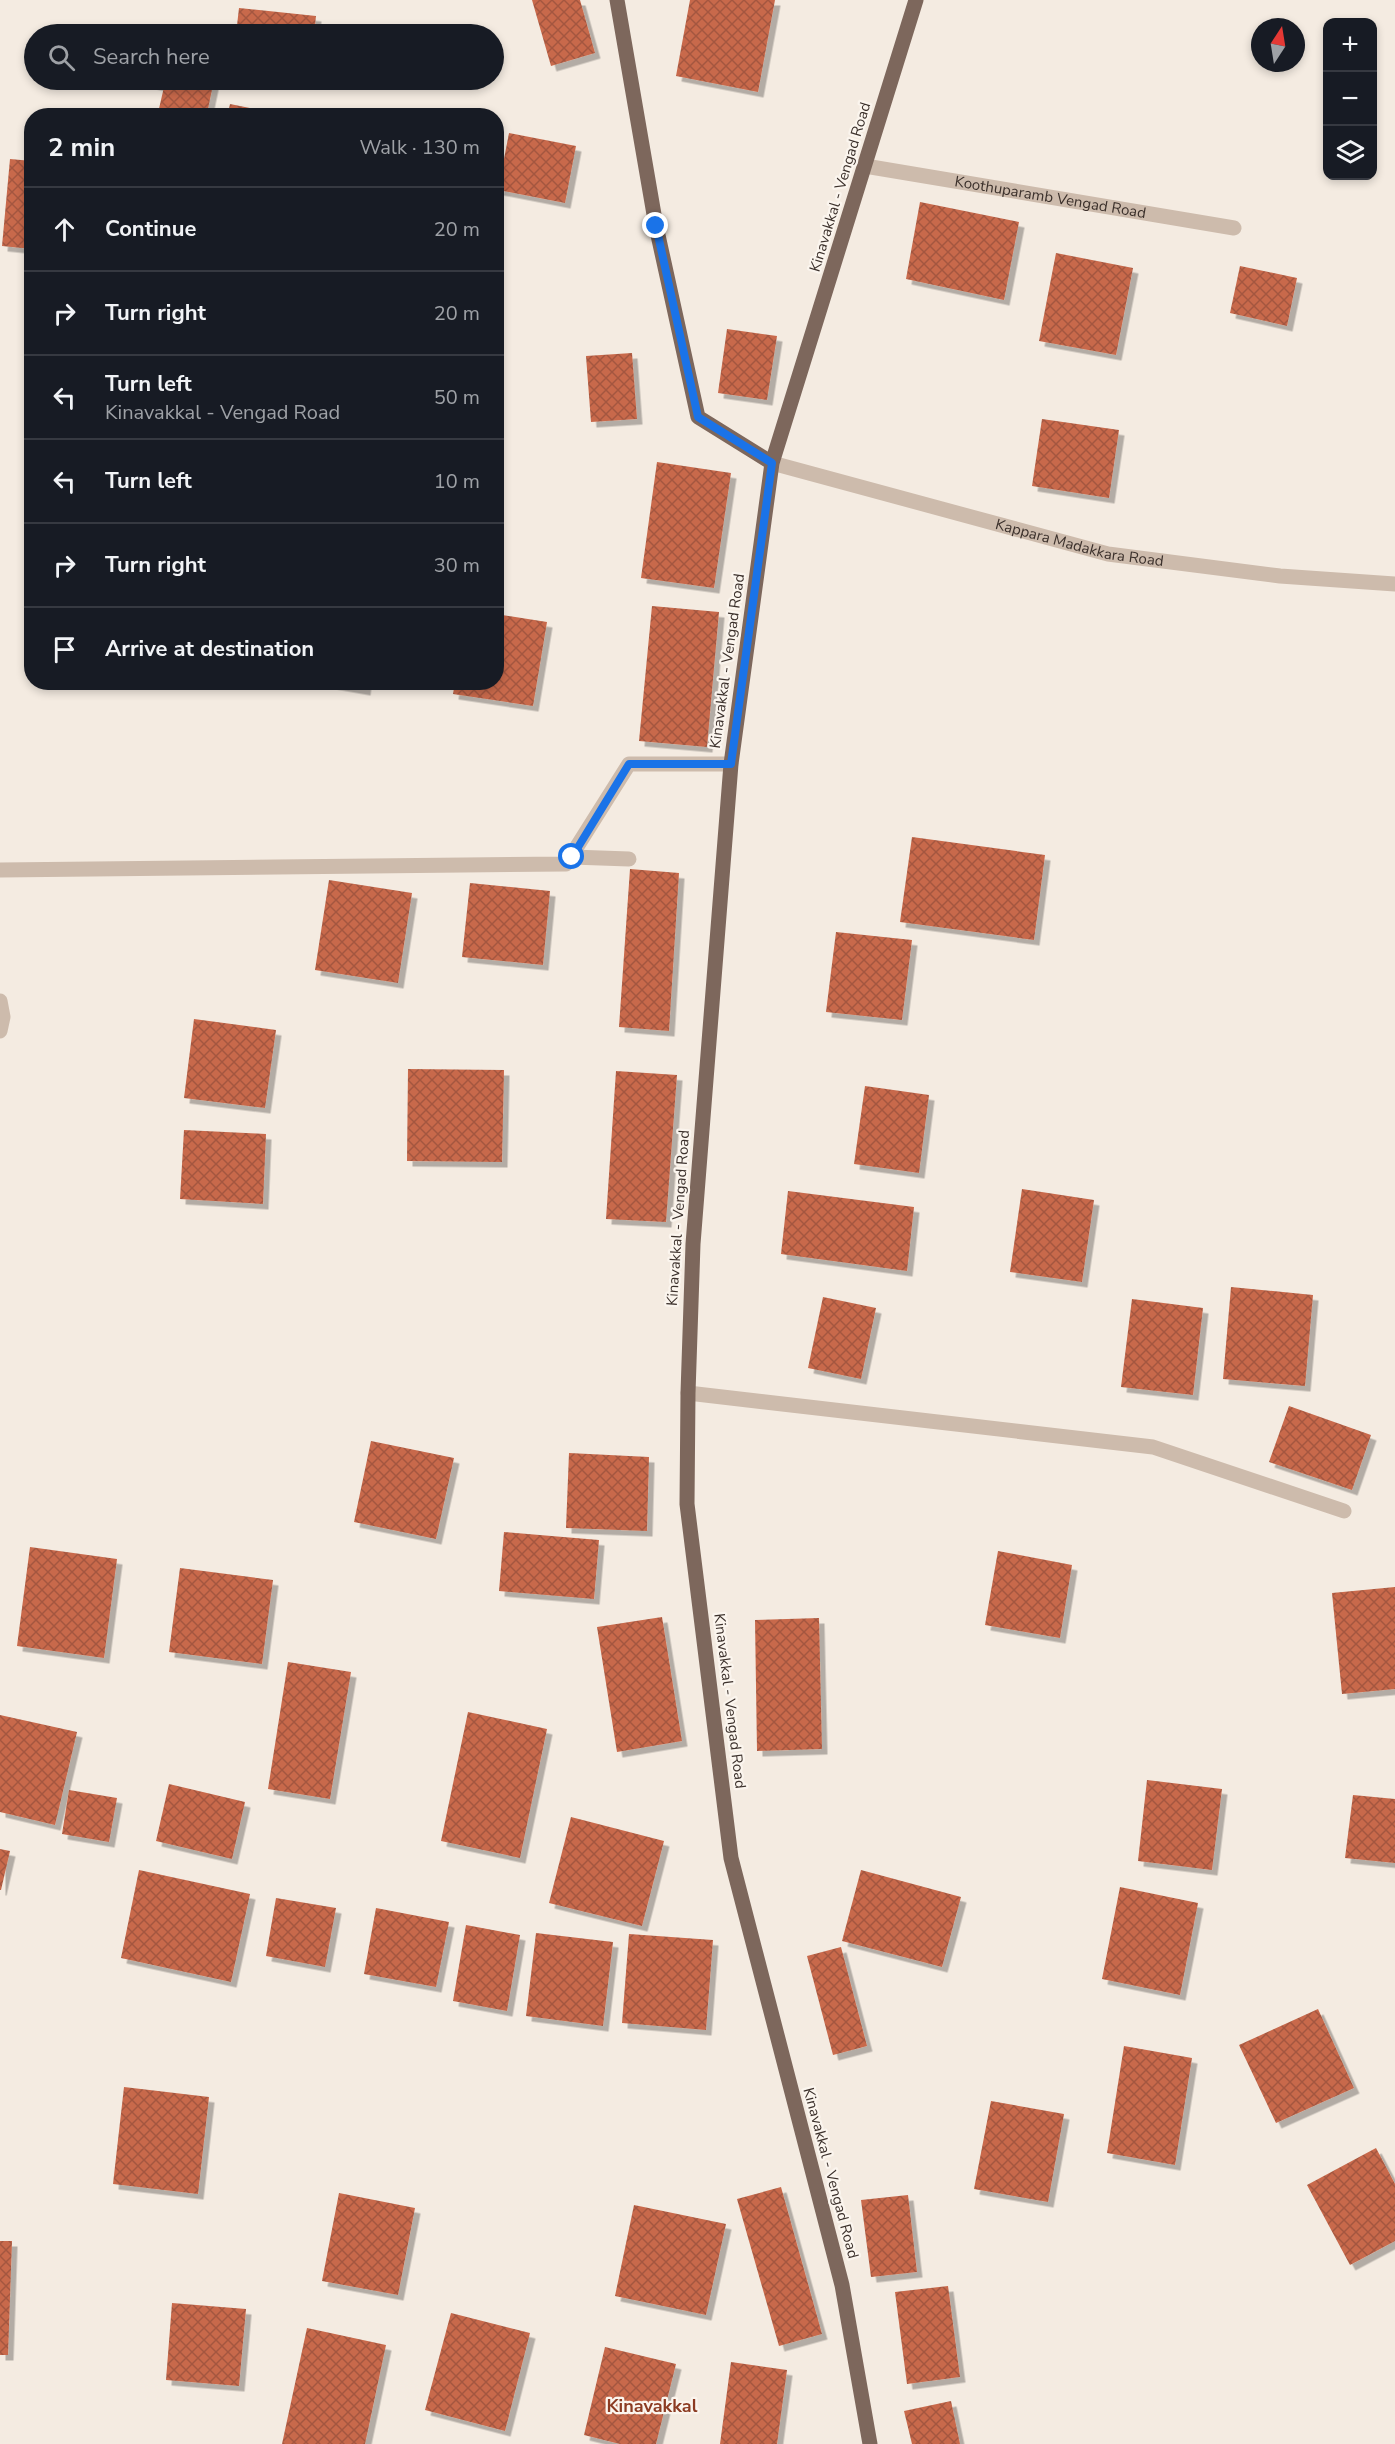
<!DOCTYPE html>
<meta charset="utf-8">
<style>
:root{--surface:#171b24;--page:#20242c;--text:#f1f3f6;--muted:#9ea1a6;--line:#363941}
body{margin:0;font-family:"Nunito Sans",sans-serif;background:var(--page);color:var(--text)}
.controls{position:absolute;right:18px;top:18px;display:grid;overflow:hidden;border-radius:12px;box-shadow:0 3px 9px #0003}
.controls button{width:54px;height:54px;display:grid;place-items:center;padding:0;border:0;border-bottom:2px solid var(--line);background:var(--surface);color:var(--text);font:30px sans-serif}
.compass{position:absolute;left:1251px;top:18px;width:54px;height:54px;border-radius:50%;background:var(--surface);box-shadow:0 3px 9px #0003;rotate:12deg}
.stop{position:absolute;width:18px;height:18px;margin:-14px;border:4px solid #1a73e8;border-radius:50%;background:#fff}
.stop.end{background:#1a73e8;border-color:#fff;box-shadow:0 2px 6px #0008}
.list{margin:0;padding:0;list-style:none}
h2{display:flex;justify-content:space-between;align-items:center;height:78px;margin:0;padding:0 24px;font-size:26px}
h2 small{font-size:20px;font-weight:400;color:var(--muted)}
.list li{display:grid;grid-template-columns:39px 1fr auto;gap:18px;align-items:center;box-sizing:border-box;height:84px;padding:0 24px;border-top:2px solid var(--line)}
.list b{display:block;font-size:22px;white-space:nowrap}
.list p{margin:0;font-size:20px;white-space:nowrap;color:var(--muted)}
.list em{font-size:20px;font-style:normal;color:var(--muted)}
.icon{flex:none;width:33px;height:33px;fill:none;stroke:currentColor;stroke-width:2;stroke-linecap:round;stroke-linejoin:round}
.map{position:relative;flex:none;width:1395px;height:2444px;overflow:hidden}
.search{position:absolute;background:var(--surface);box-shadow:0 3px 9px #0003;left:24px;top:24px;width:480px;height:66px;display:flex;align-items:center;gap:15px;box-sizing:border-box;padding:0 21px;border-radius:33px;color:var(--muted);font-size:22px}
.panel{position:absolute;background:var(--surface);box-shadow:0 3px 9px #0003;left:24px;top:108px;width:480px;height:582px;border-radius:24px}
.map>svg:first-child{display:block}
</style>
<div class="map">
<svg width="1395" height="2444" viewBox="0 0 1395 2444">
<defs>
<pattern id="building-cross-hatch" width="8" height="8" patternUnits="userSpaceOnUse" patternTransform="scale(1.5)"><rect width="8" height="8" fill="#c8694b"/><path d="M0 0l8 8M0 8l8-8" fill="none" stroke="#a4573f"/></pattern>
<filter id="shadow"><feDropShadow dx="5.5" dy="5.5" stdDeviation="0" flood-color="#0004"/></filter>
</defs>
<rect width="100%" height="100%" fill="#f4ebe1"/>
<path fill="url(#building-cross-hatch)" filter="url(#shadow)" d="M532 0H580L595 53 551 66Z
M690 0H775L758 92 676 76Z
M239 8 316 16 314 34H236Z
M148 80H214L208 109 228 113 230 104 260 110 259 116H173L158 113 164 87 147 83Z
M509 133 576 146 565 203 498 190Z
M10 159 32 161V249L2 246Z
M920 202 1019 222 1004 300 906 279Z
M1056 253 1133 268 1116 355 1039 341Z
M1240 266 1297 278 1287 326 1230 313Z
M727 329 777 336 767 400 718 393Z
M632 353 637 419 591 422 586 356Z
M1042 419 1119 430 1109 498 1032 486Z
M657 462 731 473 714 588 641 578Z
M652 606 719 612 707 747 639 741Z
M496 614 547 622 533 706 453 694 455 682H496Z
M320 682H366L365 690Z
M912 837 1045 855 1034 940 900 922Z
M630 869 679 873 669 1031 619 1027Z
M329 880 412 893 398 983 315 970Z
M470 883 550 891 543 965 462 957Z
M836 932 912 940 902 1020 826 1012Z
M194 1019 276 1030 265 1108 184 1098Z
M408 1069 504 1070 502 1162 407 1161Z
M616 1071 677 1075 666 1222 606 1219Z
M865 1086 929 1095 919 1173 854 1164Z
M184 1130 266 1134 263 1204 180 1199Z
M1022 1189 1094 1200 1082 1282 1010 1272Z
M788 1191 914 1207 907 1271 781 1254Z
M1231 1287 1313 1295 1305 1386 1223 1379Z
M823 1297 876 1308 861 1379 808 1368Z
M1132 1299 1203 1308 1193 1395 1121 1387Z
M1289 1406 1371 1435 1352 1490 1269 1462Z
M371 1441 454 1458 436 1539 354 1522Z
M569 1453 649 1457 647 1531 566 1528Z
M504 1532 599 1540 594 1599 499 1591Z
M30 1547 117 1559 104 1658 17 1646Z
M998 1551 1072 1565 1060 1638 985 1625Z
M180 1568 273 1580 262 1664 169 1652Z
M1395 1587V1689L1342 1694 1332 1593Z
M662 1617 682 1741 617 1752 597 1627Z
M819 1618 822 1749 757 1751 755 1620Z
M288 1662 351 1672 330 1799 268 1789Z
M468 1712 547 1729 520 1858 441 1841Z
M0 1715 77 1732 55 1825 0 1812Z
M1147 1780 1222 1789 1212 1870 1138 1861Z
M169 1784 245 1802 232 1859 156 1841Z
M69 1790 117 1798 109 1842 62 1834Z
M1353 1795 1395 1799V1863L1345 1858Z
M571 1817 664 1841 642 1926 549 1903Z
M0 1849 10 1851 1 1890H0Z
M139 1870 250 1894 231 1982 121 1958Z
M861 1870 961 1897 942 1967 842 1941Z
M1120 1887 1198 1903 1180 1995 1102 1979Z
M276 1898 336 1908 325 1967 266 1956Z
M376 1908 449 1922 436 1987 364 1974Z
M466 1925 520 1935 507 2011 453 2001Z
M536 1933 613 1942 603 2026 526 2016Z
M629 1934 713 1940 706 2030 622 2023Z
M841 1947 867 2046 833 2055 807 1956Z
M1318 2009 1354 2088 1276 2123 1239 2045Z
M1124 2046 1192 2058 1175 2165 1107 2153Z
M124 2087 209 2097 198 2194 113 2184Z
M991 2101 1064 2114 1048 2202 974 2189Z
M1376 2148 1395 2184V2241L1350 2265 1307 2185Z
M781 2187 822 2334 779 2346 737 2199Z
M339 2193 415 2208 398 2295 322 2281Z
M908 2195 917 2272 871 2277 861 2200Z
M634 2205 726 2224 706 2315 615 2296Z
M0 2241H12L8 2355H0Z
M948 2286 960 2377 907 2384 895 2292Z
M172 2303 246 2309 239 2386 166 2380Z
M451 2313 530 2333 505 2431 425 2410Z
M307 2328 386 2345 365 2444H282Z
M605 2347 676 2364 656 2444H620L584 2435Z
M731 2362 787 2370 777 2444H720Z
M951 2401 960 2444H912L904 2411Z"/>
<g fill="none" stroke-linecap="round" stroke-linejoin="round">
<g stroke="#cdbbac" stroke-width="15">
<path id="s1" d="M865 166 1234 228"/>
<path id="s2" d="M772 463 1108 554 1280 576 1395 584"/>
<path d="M572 857 629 859"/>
<path d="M0 870 566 864 629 764H731"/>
<path d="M0 1001 3 1017 0 1031"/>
<path d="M688 1393 1153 1447 1344 1511"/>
</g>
<path stroke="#7d675c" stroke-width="15" d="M617 0 656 226 698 417 772 463
M870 2444 842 2285 731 1858 687 1504 688 1393 693 1244 731 764 772 463 916 0"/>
</g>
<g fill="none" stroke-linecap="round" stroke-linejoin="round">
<path stroke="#1a73e8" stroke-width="8" d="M572 857 629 764H731L772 463 698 417 656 226"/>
</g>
<g text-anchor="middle" stroke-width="4.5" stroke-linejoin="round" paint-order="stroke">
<g font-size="15" fill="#3b302b" stroke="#fbf5ee">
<text transform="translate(840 187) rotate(-73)" y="5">Kinavakkal - Vengad Road</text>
<text dy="5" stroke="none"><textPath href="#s1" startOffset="188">Koothuparamb Vengad Road</textPath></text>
<text dy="5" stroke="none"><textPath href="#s2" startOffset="318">Kappara Madakkara Road</textPath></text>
<text transform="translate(727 661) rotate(-82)" y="5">Kinavakkal - Vengad Road</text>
<text transform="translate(678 1218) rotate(-86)" y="5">Kinavakkal - Vengad Road</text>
<text transform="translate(730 1701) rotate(83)" y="5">Kinavakkal - Vengad Road</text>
<text transform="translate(831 2173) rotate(75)" y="5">Kinavakkal - Vengad Road</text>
</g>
<g font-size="18" font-weight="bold" fill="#8c3b22" stroke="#fbf5ee">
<text x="652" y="2412">Kinavakkal</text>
</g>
</g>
</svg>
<div class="controls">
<button>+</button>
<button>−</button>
<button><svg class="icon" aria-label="layers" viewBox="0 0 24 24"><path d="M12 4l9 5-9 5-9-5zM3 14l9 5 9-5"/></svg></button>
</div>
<svg class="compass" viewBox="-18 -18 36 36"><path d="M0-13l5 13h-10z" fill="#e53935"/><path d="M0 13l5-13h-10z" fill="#9ea1a6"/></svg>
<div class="stop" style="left:572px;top:857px"></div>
<div class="stop end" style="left:656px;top:226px"></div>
<div class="search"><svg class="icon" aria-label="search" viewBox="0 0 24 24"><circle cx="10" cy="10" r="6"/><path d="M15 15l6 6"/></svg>Search here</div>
<section class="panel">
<h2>2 min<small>Walk · 130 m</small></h2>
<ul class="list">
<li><svg class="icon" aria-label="ahead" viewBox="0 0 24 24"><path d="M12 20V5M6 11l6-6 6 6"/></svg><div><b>Continue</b></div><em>20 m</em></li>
<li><svg class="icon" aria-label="right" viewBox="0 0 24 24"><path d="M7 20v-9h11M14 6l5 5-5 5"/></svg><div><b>Turn right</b></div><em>20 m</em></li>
<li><svg class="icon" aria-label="left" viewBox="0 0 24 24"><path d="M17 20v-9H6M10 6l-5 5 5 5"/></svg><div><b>Turn left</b><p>Kinavakkal - Vengad Road</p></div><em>50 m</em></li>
<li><svg class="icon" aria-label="left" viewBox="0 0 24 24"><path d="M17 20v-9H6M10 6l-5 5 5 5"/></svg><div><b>Turn left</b></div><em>10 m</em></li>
<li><svg class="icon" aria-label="right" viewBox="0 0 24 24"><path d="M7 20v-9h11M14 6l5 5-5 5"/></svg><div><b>Turn right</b></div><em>30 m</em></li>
<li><svg class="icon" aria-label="arrive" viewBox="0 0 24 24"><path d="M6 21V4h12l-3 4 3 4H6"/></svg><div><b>Arrive at destination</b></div></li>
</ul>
</section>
</div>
